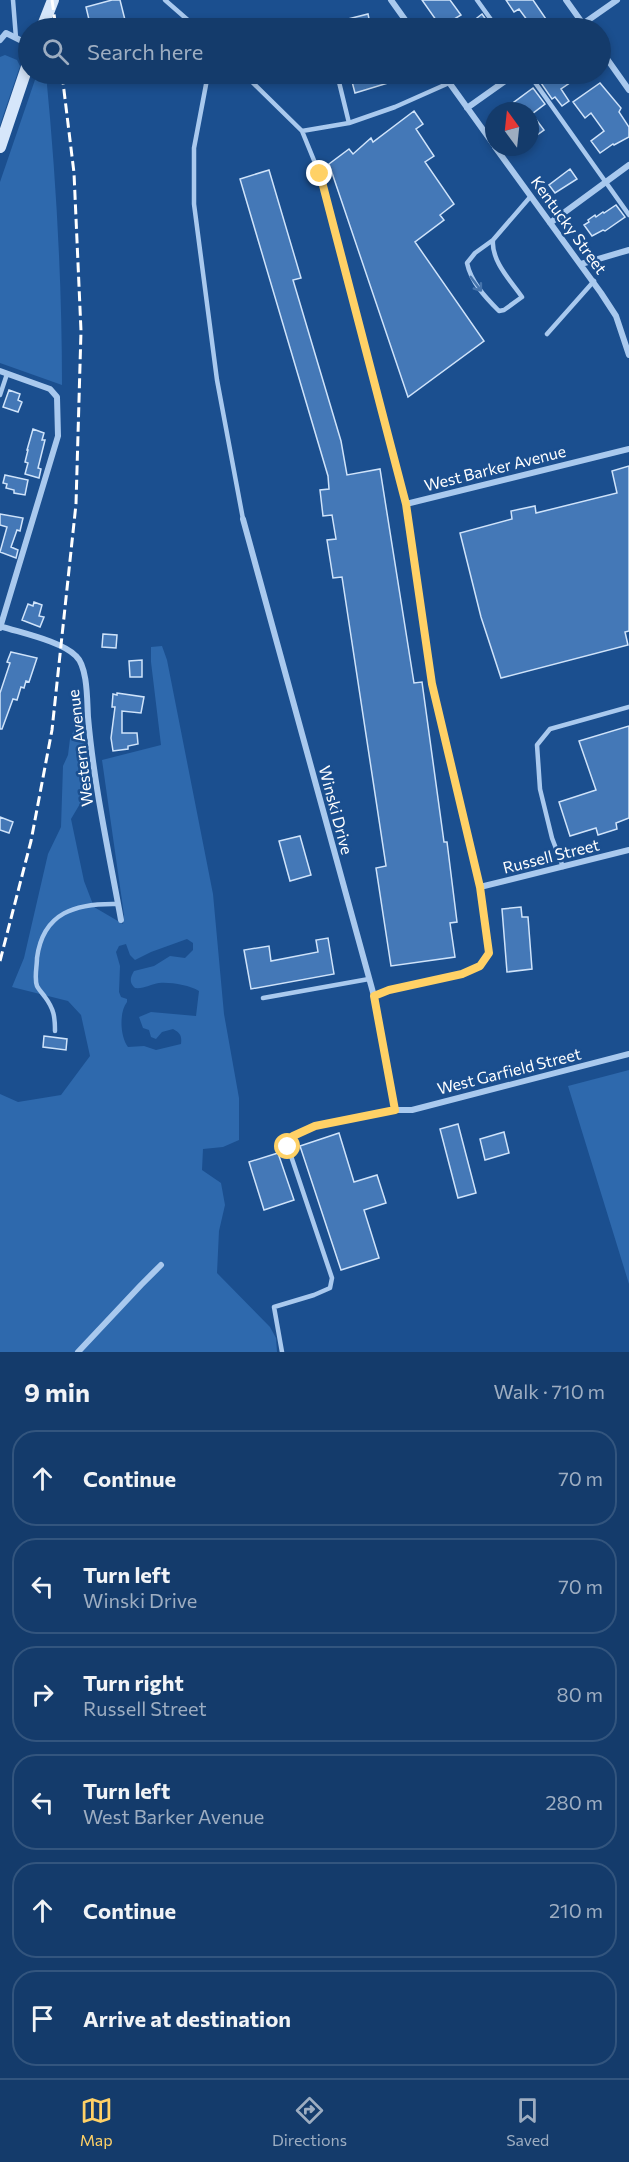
<!DOCTYPE html>
<meta charset="utf-8">
<style>
:root{--surface:#143b6b;--page:#214673;--text:#f1f3f6;--muted:#9dadc1;--line:#33557e;--accent:#ffd166}
body{margin:0;font-family:Commissioner,sans-serif;background:var(--page);color:var(--text)}
.compass{position:absolute;left:485px;top:102px;width:54px;height:54px;border-radius:50%;background:var(--surface);box-shadow:0 3px 9px #0003;rotate:345deg}
.stop{position:absolute;width:18px;height:18px;margin:-14px;border:4px solid #ffd166;border-radius:50%;background:#fff}
.stop.end{background:#ffd166;border-color:#fff;box-shadow:0 2px 6px #0008}
.list{margin:0;padding:0;list-style:none}
h2{display:flex;justify-content:space-between;align-items:center;height:78px;margin:0;padding:0 24px;font-size:26px}
h2 small{font-size:20px;font-weight:400;color:var(--muted)}
.list li{display:grid;grid-template-columns:39px 1fr auto;gap:18px;align-items:center;box-sizing:border-box;height:96px;margin:0 12px 12px;padding:0 12px;border:2px solid var(--line);border-radius:24px}
.list b{display:block;font-size:22px;white-space:nowrap}
.list p{margin:0;font-size:20px;white-space:nowrap;color:var(--muted)}
.list em{font-size:20px;font-style:normal;color:var(--muted)}
.icon{flex:none;width:33px;height:33px;fill:none;stroke:currentColor;stroke-width:2;stroke-linecap:round;stroke-linejoin:round}
.map{position:relative;flex:none;width:629px;height:1352px;overflow:hidden}
.search{position:absolute;background:var(--surface);box-shadow:0 3px 9px #0003;left:18px;right:18px;top:18px;height:66px;display:flex;align-items:center;gap:15px;box-sizing:border-box;padding:0 21px;border-radius:33px;color:var(--muted);font-size:22px}
.sheet{height:726px;background:var(--surface)}
nav{display:flex;justify-content:space-around;align-items:center;box-sizing:border-box;height:84px;border-top:2px solid var(--line);background:var(--surface);font-size:16px;color:var(--muted)}
nav a{display:grid;justify-items:center;gap:3px}
nav .on{color:var(--accent)}
.map>svg:first-child{display:block}
</style>
<div class="map">
<svg width="629" height="1352" viewBox="0 0 629 1352">
<rect width="100%" height="100%" fill="#1b4f8f"/>
<path fill="#2e69ad" fill-rule="evenodd" d="M5 55 17 60 20 66 0 125V57Z
M37 74H46C56 177 62 281 62 385L0 363V182Z
M162 646 167 660 213 894 224 1014 239 1098V1140L223 1147 203 1149 202 1170 221 1183 225 1205 219 1231 217 1273 270 1327 276 1338 277 1352H0V1094L18 1102 61 1095 90 1056 81 1015 68 1001 12 987 24 958 48 854 61 827 63 766 68 755 70 739 74 730 82 732 85 741 81 761 87 792 71 819 84 881 94 907 123 924 124 915 102 760 161 745 151 662V647ZM187 939 193 943V950L185 958 170 956 154 966 134 971C130 978 129 982 135 988 144 989 151 984 159 983 171 982 189 985 199 991L196 1016 151 1012 139 1017 143 1028 149 1030 151 1037 156 1039 162 1032 173 1029C180 1033 182 1035 181 1044L156 1050 144 1046 128 1047C120 1037 119 1012 127 1002V999L121 997 119 992 120 966 116 952 119 946 126 944 130 955 135 960 151 952Z
M629 1070V1284L568 1086Z"/>
<path fill="#4478b7" stroke="#cfe3fa" stroke-width="1.5" d="M112 0H120L127 28H91L86 7Z
M422 0H450L461 15 441 27Z
M506 0H533L546 19 533 28 519 9 514 12Z
M368 14 371 28H325L324 25Z
M482 14 489 24 479 28 473 21Z
M350 74H386L388 83 355 93Z
M549 74H583L561 89 569 101 562 106 555 97 552 99 541 83 542 81 541 79Z
M600 83 621 108 619 112 629 127V137L614 145 613 144 600 153 591 141 604 131 591 113 585 118 573 102Z
M533 88 545 104 532 114 544 130 530 140V111H502Z
M414 111 423 124 416 129 434 156 425 162 454 204 440 215 444 220 415 242 484 341 408 397 329 164 349 149 353 154 371 138 373 142Z
M570 169 577 179 555 193 549 185Z
M269 170 301 278 293 280 341 441 347 475 380 469 414 683 422 682 444 842H447L457 922 450 923 455 957 391 966 376 868 386 866 342 577 333 578 327 540 336 539 332 515 323 516 320 490 329 489 328 476 240 179Z
M616 205 625 217 605 231 603 230 592 236 584 225 589 222 588 220 595 215 596 217 603 212 604 213Z
M9 390 20 394 18 400 22 402 18 412 3 407Z
M33 429 44 433 42 440H45L38 468 41 469 39 478 25 474 28 463 25 462 28 450H27Z
M629 466V631L625 632 628 645 501 678 481 617 460 533 512 519 511 511 535 506 536 513 617 493 612 471Z
M5 475 28 480 25 495 14 493V490L6 488 7 484 3 483Z
M0 514 23 518 20 531 17 530 11 547 18 550 16 558 0 552 7 527 0 525Z
M34 602 42 605 39 616 44 617 40 627 22 620 28 604 33 606Z
M103 634 117 635 116 648 102 647Z
M11 652 37 658 29 682 26 681 24 688 21 687 17 700 13 699 2 729H0V693L10 663 7 662Z
M142 660V677H130L129 661Z
M117 693 144 697 141 713 122 711V733H137L138 744 128 746V749L113 751 111 738 115 707H112L113 694 117 695Z
M629 726V818L616 823 617 829 598 835 596 828 570 836 559 802 596 790 579 741Z
M0 817 13 822 9 833 0 830Z
M300 836 311 875 290 881 279 841Z
M521 907 522 917H528L532 969 507 972 502 909Z
M328 938 334 974 251 989 244 950 269 946 271 961 318 952 316 940Z
M44 1036 67 1039 66 1050 43 1047Z
M458 1124 476 1193 458 1198 440 1129Z
M504 1132 509 1153 485 1160 480 1139Z
M339 1133 354 1182 377 1175 386 1203 364 1210 379 1258 341 1270 300 1146Z
M278 1153 294 1200 264 1210 249 1162Z"/>
<g fill="none" stroke-linecap="round" stroke-linejoin="round">
<path stroke="#a9c9ee" stroke-width="4.5" d="M13 0 16 38
M165 0 197 28
M477 0 497 28
M399 28 407 24
M208 74 194 148V204L217 380 243 519
M244 74 302 131 349 123 395 107 449 83
M340 74 339 82 349 123
M529 74 629 215
M302 131 320 175 406 504
M493 240C491 261 511 281 522 297L504 310 499 311C485 297 471 282 467 263L475 253 493 240 531 196
M547 334 594 281
M0 395 7 374
M563 867 552 838 540 789 537 745 550 729 629 707
M263 998 369 979
M55 1031C55 1017 54 1009 45 997 43 994 39 990 37 986 34 978 37 967 37 958 43 912 76 903 118 904
M282 1352 274 1307 314 1295 330 1288 332 1278 288 1147 293 1136 315 1126 395 1110"/>
<path stroke="#a9c9ee" stroke-width="6" d="M391 0 411 28
M566 0 586 28
M577 28 617 0
M0 40 6 33 28 44
M600 49 629 90
M443 74 494 145
M467 108 515 74
M495 147 601 293 616 316 629 355
M550 223 629 165
M581 264 629 250
M0 371 50 389 57 397 58 436 0 628
M243 519 374 996 395 1110H412L629 1054
M0 626C21 633 61 641 76 656 88 667 87 702 88 717 94 786 109 853 121 920
M480 887 629 850
M374 996 389 990 462 974 480 966 489 953 480 887 432 684 406 504 629 449
M78 1352 141 1285 161 1265"/>
<path stroke="#d6e6fa" stroke-width="12" d="M42 28 53 0
M0 147 28 64"/>
<path stroke="#fff" stroke-width="3" stroke-dasharray="10 4.5" stroke-linecap="butt" d="M52 0 56 28
M0 961 31 841 52 730 76 504 81 331 74 173 62 74"/>
</g>
<defs><path id="oneway-shaft" d="M-6 0H5M1.5-3L5.5 0L1.5 3" fill="none" stroke-width="1.6" stroke-linecap="round" stroke-linejoin="round" transform="scale(1.5)"/></defs>
<use stroke="#4674ac" href="#oneway-shaft" transform="translate(476 284) rotate(53)"/>
<g fill="none" stroke-linecap="round" stroke-linejoin="round">
<path stroke="#ffd166" stroke-width="8" d="M288 1147 293 1136 315 1126 395 1110 374 996 389 990 462 974 480 966 489 953 480 887 432 684 406 504 320 174"/>
</g>
<g text-anchor="middle" stroke-width="5" stroke-linejoin="round" paint-order="stroke">
<g font-size="16" fill="#fff" stroke="#1b4f8f">
<text transform="translate(569 225) rotate(54)" y="6">Kentucky Street</text>
<text transform="translate(495 468) rotate(-14)" y="6">West Barker Avenue</text>
<text transform="translate(80 748) rotate(-97)" y="6">Western Avenue</text>
<text transform="translate(336 810) rotate(75)" y="6">Winski Drive</text>
<text transform="translate(551 856) rotate(-14)" y="6">Russell Street</text>
<text transform="translate(509 1071) rotate(-14)" y="6">West Garfield Street</text>
</g>
</g>
</svg>
<svg class="compass" viewBox="-18 -18 36 36"><path d="M0-13l5 13h-10z" fill="#e53935"/><path d="M0 13l5-13h-10z" fill="#9dadc1"/></svg>
<div class="stop" style="left:288px;top:1147px"></div>
<div class="stop end" style="left:320px;top:174px"></div>
<div class="search"><svg class="icon" aria-label="search" viewBox="0 0 24 24"><circle cx="10" cy="10" r="6"/><path d="M15 15l6 6"/></svg>Search here</div>
</div>
<section class="sheet">
<h2>9 min<small>Walk · 710 m</small></h2>
<ul class="list">
<li><svg class="icon" aria-label="ahead" viewBox="0 0 24 24"><path d="M12 20V5M6 11l6-6 6 6"/></svg><div><b>Continue</b></div><em>70 m</em></li>
<li><svg class="icon" aria-label="left" viewBox="0 0 24 24"><path d="M17 20v-9H6M10 6l-5 5 5 5"/></svg><div><b>Turn left</b><p>Winski Drive</p></div><em>70 m</em></li>
<li><svg class="icon" aria-label="right" viewBox="0 0 24 24"><path d="M7 20v-9h11M14 6l5 5-5 5"/></svg><div><b>Turn right</b><p>Russell Street</p></div><em>80 m</em></li>
<li><svg class="icon" aria-label="left" viewBox="0 0 24 24"><path d="M17 20v-9H6M10 6l-5 5 5 5"/></svg><div><b>Turn left</b><p>West Barker Avenue</p></div><em>280 m</em></li>
<li><svg class="icon" aria-label="ahead" viewBox="0 0 24 24"><path d="M12 20V5M6 11l6-6 6 6"/></svg><div><b>Continue</b></div><em>210 m</em></li>
<li><svg class="icon" aria-label="arrive" viewBox="0 0 24 24"><path d="M6 21V4h12l-3 4 3 4H6"/></svg><div><b>Arrive at destination</b></div></li>
</ul>
</section>
<nav>
<a class="on"><svg class="icon" aria-label="map" viewBox="0 0 24 24"><path d="M3 6l6-2 6 2 6-2v14l-6 2-6-2-6 2zM9 4v14M15 6v14"/></svg>Map</a>
<a><svg class="icon" aria-label="directions" viewBox="0 0 24 24"><path d="M12 3l9 9-9 9-9-9zM9 14v-3h6M13 9l2 2-2 2"/></svg>Directions</a>
<a><svg class="icon" aria-label="saved" viewBox="0 0 24 24"><path d="M7 4h10v16l-5-4-5 4z"/></svg>Saved</a>
</nav>
